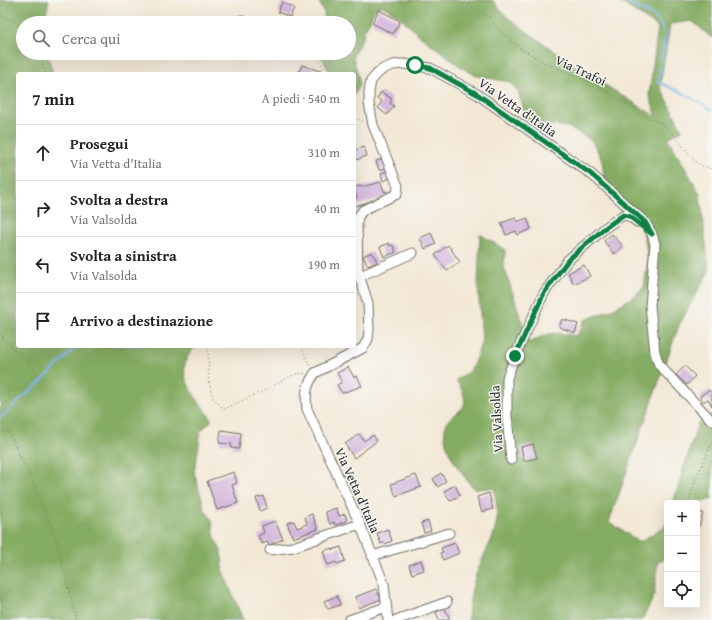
<!DOCTYPE html>
<html lang="it">
<meta charset="utf-8">
<style>
:root{--surface:#fff;--page:#f2f2f2;--text:#222;--muted:#767676;--line:#e0e0e0}
body{margin:0;font-family:"Gentium Book Plus",serif;background:var(--page);color:var(--text)}
.controls{position:absolute;right:12px;bottom:12px;display:grid;overflow:hidden;border-radius:4px;box-shadow:0 4px 16px #0002}
.controls button{width:36px;height:36px;display:grid;place-items:center;padding:0;border:0;border-bottom:1px solid var(--line);background:var(--surface);color:var(--text);font:20px sans-serif}
.stop{position:absolute;width:12px;height:12px;margin:-9px;border:3px solid #0b8043;border-radius:50%;background:#fff}
.stop.end{background:#0b8043;border-color:#fff;box-shadow:0 1px 4px #0008}
.list{margin:0;padding:0;list-style:none}
h2{display:flex;justify-content:space-between;align-items:center;height:52px;margin:0;padding:0 16px;font-size:17px}
h2 small{font-size:13px;font-weight:400;color:var(--muted)}
.list li{display:grid;grid-template-columns:26px 1fr auto;gap:12px;align-items:center;box-sizing:border-box;height:56px;padding:0 16px;border-top:1px solid var(--line)}
.list b{display:block;font-size:15px;white-space:nowrap}
.list p{margin:0;font-size:13px;white-space:nowrap;color:var(--muted)}
.list em{font-size:13px;font-style:normal;color:var(--muted)}
.icon{flex:none;width:22px;height:22px;fill:none;stroke:currentColor;stroke-width:2;stroke-linecap:round;stroke-linejoin:round}
.map{position:relative;flex:none;width:712px;height:620px;overflow:hidden}
.search{position:absolute;background:var(--surface);box-shadow:0 4px 16px #0002;left:16px;top:16px;width:340px;height:44px;display:flex;align-items:center;gap:10px;box-sizing:border-box;padding:0 14px;border-radius:22px;color:var(--muted);font-size:15px}
.panel{position:absolute;background:var(--surface);box-shadow:0 4px 16px #0002;left:16px;top:72px;width:340px;height:276px;border-radius:4px}
.map>svg:first-child{display:block}
</style>
<div class="map">
<svg width="712" height="620" viewBox="0 0 712 620">
<rect width="100%" height="100%" fill="#f6f6f2"/>
<filter id="ink" filterUnits="userSpaceOnUse"><feTurbulence type="fractalNoise" baseFrequency=".025" numOctaves="2"/><feDisplacementMap in="SourceGraphic" scale="8" xChannelSelector="R" yChannelSelector="G"/><feConvolveMatrix kernelMatrix="1 2 1 2 8 2 1 2 1" color-interpolation-filters="sRGB"/></filter>
<filter id="wash" filterUnits="userSpaceOnUse"><feTurbulence type="fractalNoise" baseFrequency=".012" numOctaves="4" result="noise"/><feDisplacementMap in="SourceGraphic" scale="16" xChannelSelector="R" yChannelSelector="G"/><feGaussianBlur stdDeviation="0.9" result="paint"/><feColorMatrix in="noise" values="0 0 0 0 0 0 0 0 0 0 0 0 0 0 0 0 0 1.4 0 .05"/><feComposite in="paint" operator="in"/></filter>
<g filter="url(#wash)">
<rect width="100%" height="100%" fill="#f3e8d5"/>
<path fill="#84ac62" stroke="#586c46" d="M0 0H49L44 23H23V53H45L48 56 53 74H18V346H196C193 349 190 352 188 356 178 373 191 391 201 405 206 411 210 414 211 421L200 432 199 446 194 472 205 510 212 520 215 538 221 551 224 574 243 620H0Z
M318 0H492L508 18 582 71 657 117 649 95 658 27 617 0H712V38L692 21 670 24 660 86 682 130 668 138 700 194 709 271 679 325 609 522 640 542 665 526 667 520V558L658 561 654 596 642 620H468C469 599 473 579 482 560 487 548 494 538 496 525 498 514 496 500 494 488L474 489C462 474 437 443 447 423 449 418 454 415 458 412 471 404 462 390 456 380L470 371 477 356 482 340 478 285 480 234 505 250 504 267 529 343C551 331 552 332 577 336L585 320 611 310 633 297 644 287 648 261 644 234 640 226 606 188 602 161 596 148 591 140 568 127 535 123 528 120 525 114 518 91 510 82 477 76 464 69 419 35 399 16 381 5 374 11 369 23 364 30 363 37 354 53 353 57 359 79V86L354 95V74H331L325 64 321 53H349V23H325L324 12Z
M712 414V499L697 504V503H673L698 423Z"/>
<g fill="none" stroke-linecap="round" stroke-linejoin="round">
<path stroke="#84b4ef" stroke-width="2" d="M623 0 657 18 666 35 658 82 685 94 712 110
M1 417 45 378 77 346"/>
</g>
<g id="blocks">
<path fill="#d3b6db" d="M282 2 294 8 290 17 278 12Z
M379 10 400 21 393 34 372 23Z
M239 15 268 23H237Z
M302 65 323 72V74H298Z
M381 92 392 99 390 103 394 106 387 115 378 108 382 101 377 98Z
M364 147 367 156 356 160 354 150Z
M383 159 386 168 379 170 376 161Z
M387 171 390 178 383 181 381 173Z
M381 182 384 192 387 191 388 196 355 206 354 199 357 198 354 187 360 186 361 187Z
M516 218 517 222 527 218 531 229 517 235 516 231 506 235 501 223Z
M431 233 436 244 425 249 420 238Z
M612 234 623 246 614 254 604 241Z
M389 243 390 246 393 245 396 252 384 257 380 247Z
M448 245 460 262 447 271 435 255Z
M372 252 377 262 368 266 363 256Z
M584 265 590 276 574 284 568 273Z
M562 319 578 324 575 333 559 327Z
M685 366 695 376 687 385 676 375Z
M348 367 354 377 357 376 362 386 342 393 337 385 342 382 337 373Z
M709 390 712 393V406L708 399 703 402 700 396Z
M221 430 241 433 239 449 231 448 232 444 219 443Z
M359 434 364 441 373 435 377 441 354 458 345 444Z
M533 444 537 458 524 461 521 447Z
M234 472 237 483 232 485 238 503 217 510 207 481Z
M441 473 446 481 438 487 433 479Z
M416 475 421 487 396 496 391 484Z
M455 485 460 495 450 501 444 491Z
M489 493 493 509 482 512 477 497Z
M264 496 267 508 260 511 256 498Z
M336 508 339 516 345 514 347 521 335 525 334 522 330 524 325 512Z
M697 511 703 513 699 527 697 526Z
M312 514 318 529 293 538 287 523 294 521 297 528 307 524 305 517Z
M275 521 283 539 269 545 267 542 262 544 258 536 264 533 262 526Z
M428 521 431 531 424 533 421 523Z
M388 529 392 541 385 544 384 542 381 544 377 533Z
M455 543 459 553 443 560 440 553 443 552 441 548Z
M341 547 345 561 337 564 336 562 328 565 323 551 332 548V550Z
M421 560 424 570 412 574 409 565Z
M376 589 381 599 359 608 355 597Z
M337 596 340 605 328 609 324 601Z
M445 608 450 620H439L436 612Z"/>
</g>
</g>
<g filter="url(#ink)">
<use href="#blocks" fill-opacity="0" stroke="#716d66" stroke-width="1"/>
<g fill="none" stroke-linecap="round" stroke-linejoin="round">
<defs>
<path id="minor" d="M360 276 413 253
M511 460 507 416V378L515 356 544 293 568 260 605 228 623 215 629 216 637 222
M270 550 293 547 360 524
M372 556 449 533
M349 620 386 607
M388 620 384 584 360 524 307 409C305 394 306 386 315 373L363 348 368 339 369 330 368 303 358 272 357 224 358 217 363 210 397 194 398 186 373 125 369 103V92L371 81 377 74 383 69 393 65 404 64 430 68 477 94 591 174 645 222 652 234 655 244 650 306 655 352 659 365 712 421
M396 620 447 602"/>
</defs>
<use href="#minor" stroke="#716d66" stroke-width="11"/>
<path stroke="#716d66" stroke-width="1" stroke-dasharray="1 3" stroke-linecap="butt" d="M462 0 488 16 498 29 520 48 549 65 593 83 644 115 663 124 676 137 693 159 700 165 712 169
M0 15 14 21 23 30
M43 53 42 54 43 66 46 74
M317 53 325 74
M354 118 365 122
M0 334 37 372 22 390 0 408
M208 346 209 383 213 398 224 409 265 390 295 374 306 373
M301 346 310 366
M0 430 9 433 37 492 57 541 76 620
M688 503 696 479 712 443
M663 563 667 555"/>
<use href="#minor" stroke="#fff" stroke-width="9"/>
</g>
</g>
<g fill="none" stroke-linecap="round" stroke-linejoin="round" filter="url(#ink)">
<path stroke="#0b8043" stroke-width="5" d="M415 65 430 68 477 94 591 174 645 222 652 234 629 216 623 215 605 228 568 260 544 293 515 356"/>
</g>
<g text-anchor="middle" stroke-width="3" stroke-linejoin="round" paint-order="stroke">
<g font-size="13" fill="#2b2b2b" stroke="#f6f6f2">
<text transform="translate(581 70) rotate(25)" y="5">Via Trafoi</text>
<text transform="translate(518 107) rotate(35)" y="5">Via Vetta d'Italia</text>
<text transform="translate(496 419) rotate(-93)" y="5">Via Valsolda</text>
<text transform="translate(358 490) rotate(66)" y="5">Via Vetta d'Italia</text>
</g>
</g>
</svg>
<div class="controls">
<button>+</button>
<button>−</button>
<button><svg class="icon" aria-label="locate" viewBox="0 0 24 24"><circle cx="12" cy="12" r="6"/><path d="M12 2v4M12 18v4M2 12h4M18 12h4"/></svg></button>
</div>
<div class="stop" style="left:415px;top:65px"></div>
<div class="stop end" style="left:515px;top:356px"></div>
<div class="search"><svg class="icon" aria-label="search" viewBox="0 0 24 24"><circle cx="10" cy="10" r="6"/><path d="M15 15l6 6"/></svg>Cerca qui</div>
<section class="panel">
<h2>7 min<small>A piedi · 540 m</small></h2>
<ul class="list">
<li><svg class="icon" aria-label="ahead" viewBox="0 0 24 24"><path d="M12 20V5M6 11l6-6 6 6"/></svg><div><b>Prosegui</b><p>Via Vetta d'Italia</p></div><em>310 m</em></li>
<li><svg class="icon" aria-label="right" viewBox="0 0 24 24"><path d="M7 20v-9h11M14 6l5 5-5 5"/></svg><div><b>Svolta a destra</b><p>Via Valsolda</p></div><em>40 m</em></li>
<li><svg class="icon" aria-label="left" viewBox="0 0 24 24"><path d="M17 20v-9H6M10 6l-5 5 5 5"/></svg><div><b>Svolta a sinistra</b><p>Via Valsolda</p></div><em>190 m</em></li>
<li><svg class="icon" aria-label="arrive" viewBox="0 0 24 24"><path d="M6 21V4h12l-3 4 3 4H6"/></svg><div><b>Arrivo a destinazione</b></div></li>
</ul>
</section>
</div>
